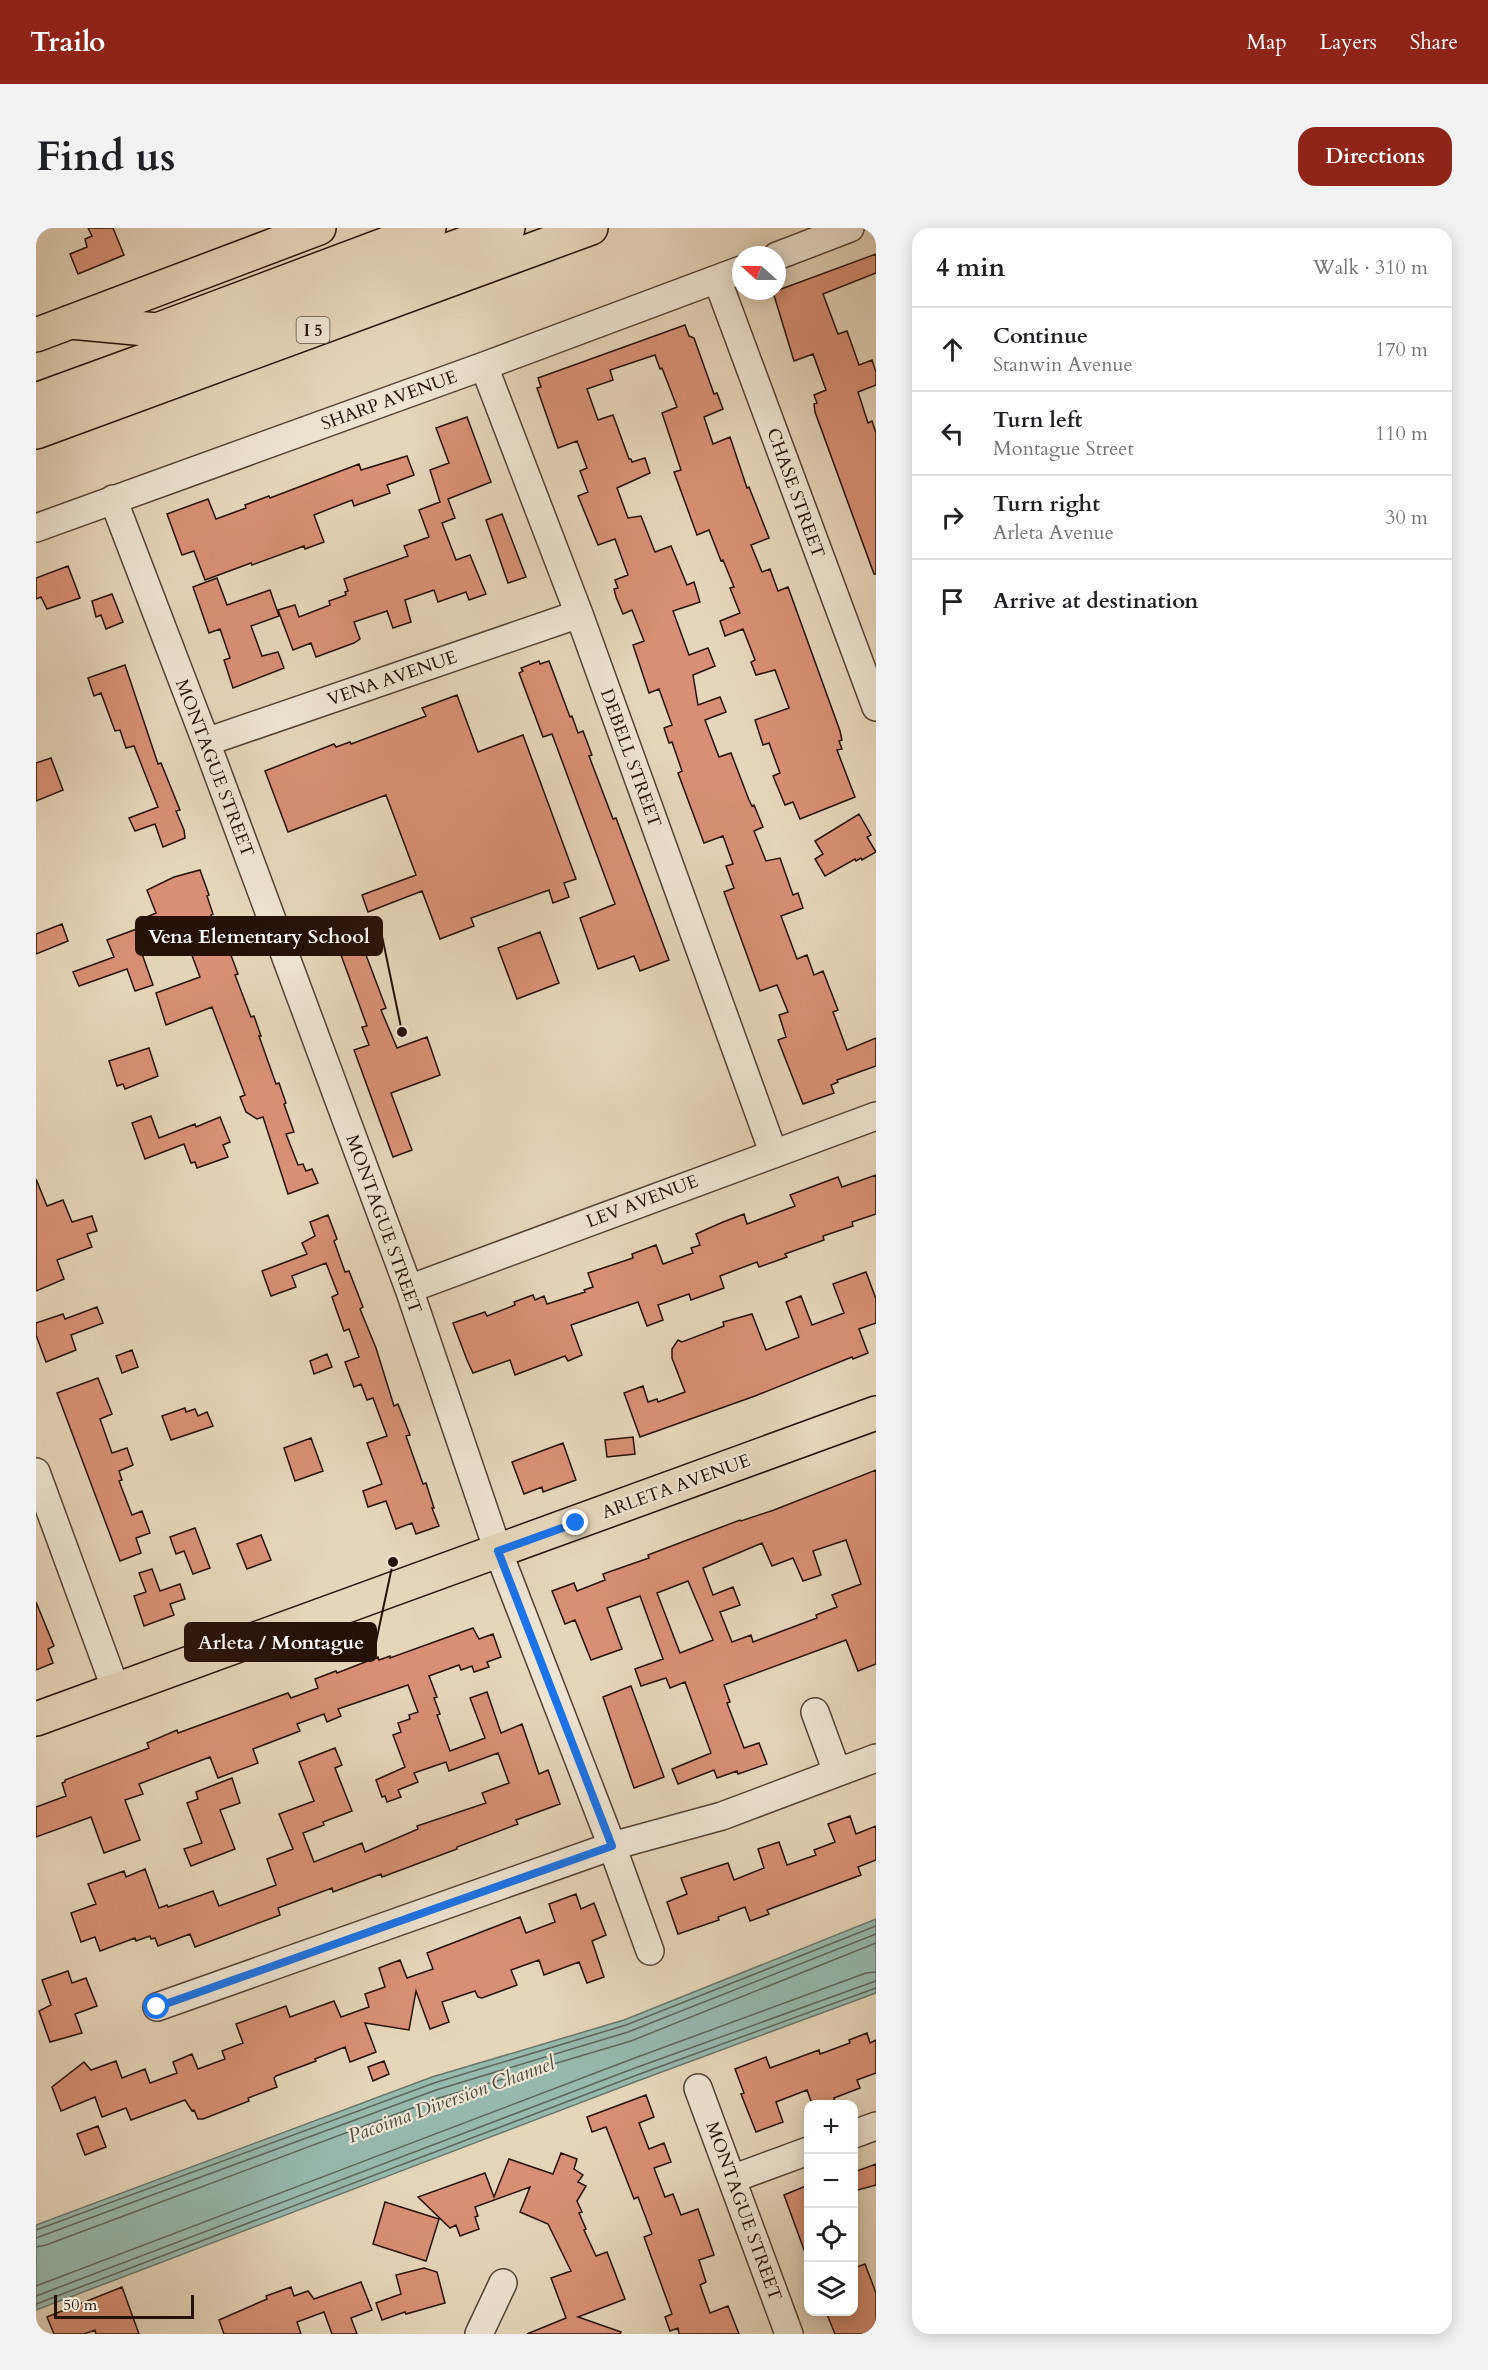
<!DOCTYPE html>
<meta charset="utf-8">
<style>
:root{--surface:#fff;--page:#f2f2f2;--text:#202124;--muted:#757577;--line:#e0e0e0;--accent:#8f2418}
body{margin:0;font-family:Cardo,serif;background:var(--page);color:var(--text)}
.controls{position:absolute;right:18px;bottom:18px;display:grid;overflow:hidden;border-radius:12px;box-shadow:0 3px 15px #0003}
.controls button{width:54px;height:54px;display:grid;place-items:center;padding:0;border:0;border-bottom:2px solid var(--line);background:var(--surface);color:var(--text);font:30px sans-serif}
.compass{position:absolute;left:696px;top:18px;width:54px;height:54px;border-radius:50%;background:var(--surface);box-shadow:0 3px 15px #0003;rotate:291deg}
.scale{position:absolute;left:18px;bottom:15px;width:140px;box-sizing:border-box;padding-left:6px;border:3px solid #261107;border-top:0;font-size:16px;line-height:21px;white-space:nowrap;color:#261107;-webkit-text-stroke:4px #eee4d2;paint-order:stroke}
.stop{position:absolute;width:18px;height:18px;margin:-14px;border:4px solid #1a73e8;border-radius:50%;background:#fff}
.stop.end{background:#1a73e8;border-color:#fff;box-shadow:0 2px 6px #0008}
.list{margin:0;padding:0;list-style:none}
h2{display:flex;justify-content:space-between;align-items:center;height:78px;margin:0;padding:0 24px;font-size:26px}
h2 small{font-size:20px;font-weight:400;color:var(--muted)}
.list li{display:grid;grid-template-columns:39px 1fr auto;gap:18px;align-items:center;box-sizing:border-box;height:84px;padding:0 24px;border-top:2px solid var(--line)}
.list b{display:block;font-size:22px;white-space:nowrap}
.list p{margin:0;font-size:20px;white-space:nowrap;color:var(--muted)}
.list em{font-size:20px;font-style:normal;color:var(--muted)}
.icon{flex:none;width:33px;height:33px;fill:none;stroke:currentColor;stroke-width:2;stroke-linecap:round;stroke-linejoin:round}
.map{position:relative;flex:none;width:840px;height:2106px;overflow:hidden;border-radius:18px}
header{display:flex;align-items:center;gap:36px;box-sizing:border-box;height:84px;padding:0 30px;background:var(--accent);color:#fff}
header strong{font-size:28px}
nav{display:flex;gap:33px;margin-inline-start:auto;font-size:21px}
.intro{display:flex;align-items:center;justify-content:space-between;box-sizing:border-box;height:144px;padding:0 36px}
h1{margin:0;font-size:42px}
.button{padding:15px 27px;border-radius:18px;background:var(--accent);color:#fff;font-size:21px;font-weight:700}
main{display:flex;gap:36px;padding:0 36px}
aside{flex:1;background:var(--surface);border-radius:18px;box-shadow:0 3px 15px #0003}
.map>svg:first-child{display:block}
</style>
<header>
<strong>Trailo</strong>
<nav><a>Map</a><a>Layers</a><a>Share</a></nav>
</header>
<div class="intro"><h1>Find us</h1><a class="button">Directions</a></div>
<main>
<div class="map">
<svg width="840" height="2106" viewBox="0 0 840 2106">
<rect width="100%" height="100%" fill="#e5d5b9"/>
<filter id="stains"><feTurbulence type="fractalNoise" baseFrequency=".00333" numOctaves="4"/><feColorMatrix values="0 0 0 0 .2 0 0 0 0 .09 0 0 0 0 .02 0 0 0 .5 -.17"/></filter>
<radialGradient id="worn" r=".72"><stop offset=".6" stop-color="#630" stop-opacity="0"/><stop offset="1" stop-color="#630" stop-opacity=".3"/></radialGradient>
<path fill="#96b9ae" stroke="#69766b" stroke-width="1.5" d="M840 1691V1765L604 1852 0 2082V1997L396 1849 588 1792Z"/>
<g fill="none" stroke-linecap="round" stroke-linejoin="round">
<path stroke="#5e655a" stroke-width="1.5" d="M0 2002 398 1855 590 1797 840 1698
M0 2010 400 1862 592 1804 840 1706
M0 2019 10 2017 403 1870 595 1813 840 1715
M0 2058 596 1831 830 1745 840 1744
M0 2068 599 1840 840 1753
M0 2076 601 1847 840 1760"/>
</g>
<path fill="#d88f75" stroke="#261107" stroke-width="1.5" fill-rule="evenodd" d="M52 0H77L88 27 42 46 34 26 51 19 49 11 56 8Z
M840 26V45L787 66 802 106 811 103 823 137 836 132 840 144V157L822 164 832 195 836 193 840 205V346H838L779 184 778 176 781 175 778 167 790 162 777 126 758 133 737 64Z
M649 97 653 108 658 110 678 166 681 165 687 181 668 189 677 216 694 209 711 260 713 259 733 310 715 317 726 344 734 341 742 363 752 359 804 503 806 512 803 513 806 521 801 522 819 569 764 591 757 574 749 577 737 548 744 545 733 515 727 517 719 492 753 480 739 442 720 447 715 434 719 432 707 401 689 408 684 393 704 385 694 360 698 359 687 332 685 333 673 302 661 307 638 244 645 242 626 185 641 179 626 140 624 141 619 127 574 142 577 152 551 161 562 192 577 187 593 231H595L596 234 609 230 614 245 581 260 592 290 605 288 619 324 635 318 651 357 658 354 664 374 637 383 653 427 672 420 679 438 657 447 662 477 684 469 690 484 669 492 683 529 695 525 713 572 716 578 718 577 727 599 718 603 730 633 744 630 757 667 762 665 767 680 745 688 761 731 771 727 778 747 787 743 802 782 797 784 811 822 840 810V838L801 852 802 854 795 857 798 865 767 876 742 812 750 809 743 787 752 784 741 757 724 763 688 664 698 660 690 638 697 636 687 608 668 615 642 545 646 543 636 514 633 515 628 500 636 497 623 461 613 465 597 417 608 413 596 382 587 386 580 369 578 361 582 360 579 352 592 347 579 311 562 317 542 268 552 264 544 243 551 240 541 213 522 220 501 160 505 159 502 150Z
M431 189 455 254 412 271 419 290 406 295 420 332 434 327 450 366 433 372 430 364 402 374 398 362 369 372 375 394 357 400 351 383 318 394 324 411 318 415 280 429 275 415 257 422 242 382 259 377 263 389 294 377 293 373 310 367 309 364 312 363 308 351 372 328 368 318 393 309 383 282 404 274 394 242 413 235 400 200Z
M371 228 378 247 351 257 354 265 318 278 316 272 278 287 288 314 269 321 268 318 216 337 215 335 169 352 158 323 146 327 131 286 172 271 180 291 210 280 209 277 233 268 234 270 323 236 325 242Z
M466 286 490 349 472 355 450 292Z
M32 338 44 370 11 381 5 369 0 371V350Z
M181 350 191 377 234 362 243 388 215 398 226 428 242 424 248 440 197 460 188 432 194 430 184 401 173 405 157 359Z
M76 366 87 394 70 401 65 387 60 389 56 373Z
M503 433 504 436 513 433 534 489 536 488 542 505 547 503 556 527 553 528 577 591 580 590 633 732 604 743 598 728 562 741 544 690 579 676 516 506 507 509 483 445 487 443 485 440Z
M89 437 122 536 125 535 144 582 140 583 148 602 149 610 127 619 119 596 99 603 93 590 122 579 98 518 90 520 84 502 79 503 65 465 58 468 52 450Z
M421 467 442 524 487 507 540 651 528 655 533 669 517 675 513 662 435 690 438 698 404 711 386 663 332 684 326 667 380 647 350 567 252 604 229 543 298 516 300 519 314 514 315 516 390 488 386 480Z
M15 530 27 562 0 573V535Z
M823 586 835 607 831 609 840 624 826 632 825 630 820 633 819 631 789 648 779 631 787 626 779 613Z
M164 642 173 667 171 668 177 686 175 687 188 724 193 722 202 746 199 747 215 789 218 788 225 808H223L240 856 243 855 250 875 248 876 258 904 250 906 262 937 267 936 270 943 276 941 282 955 252 966 227 889 221 891 210 884 204 869 209 867 176 779 130 797 120 765 164 749 151 714 140 716 139 712 105 723 117 757 99 763 91 741 43 758 37 744 78 729 71 712 114 696 111 689 120 685 111 662 138 649Z
M26 696 32 713 0 726V706Z
M504 704 523 755 481 771 462 720Z
M327 719 350 780 345 782 361 820 391 809 404 847 355 865 376 922 357 929 318 822 333 817 326 799 331 798 305 727Z
M113 820 122 848 89 861 87 856 81 858 73 833Z
M115 888 123 910 159 896 160 899 184 889 194 914 187 917 192 929 161 940 159 934 155 935 148 916 109 931 96 895Z
M840 947V986L816 994 817 998 787 1008 788 1012 749 1026 751 1029 723 1039 721 1034 684 1048 688 1060 655 1072 653 1066 622 1077 627 1092 611 1098 602 1074 535 1097 546 1127 532 1133 529 1128 479 1147 474 1132 437 1145 431 1132 417 1095 449 1084 451 1088 479 1077 478 1074 497 1067 499 1072 508 1068 511 1076 549 1064 548 1062 557 1059 552 1045 597 1030 596 1026 620 1017 627 1036 657 1025 655 1020 664 1017 660 1006 687 994 708 986 711 996 759 978 754 967 802 949 806 959Z
M0 951 11 978 27 972 36 994 56 988 61 1003 51 1006 56 1019 21 1032 28 1051 0 1063Z
M292 987 301 1011 298 1013 309 1044 313 1043 327 1079 324 1081 340 1120 358 1178 362 1176 374 1207 370 1208 387 1256 390 1255 398 1280H396L403 1298 380 1306 376 1295 360 1301 350 1273 332 1279 327 1263 346 1256 331 1215 351 1208 337 1170 331 1172 325 1156 318 1159 309 1134 323 1129 313 1101 308 1103 299 1078 296 1069 302 1066 290 1035 256 1048 260 1059 235 1068 226 1043 271 1026 266 1015 279 1008 274 994Z
M830 1044 840 1071V1095L823 1101 832 1125 817 1131 816 1129 719 1168 604 1209 588 1165 607 1158 612 1174 621 1171 622 1174 649 1164 636 1130V1121L642 1112 646 1114 688 1098 687 1094 716 1086 730 1122 763 1109 750 1074 765 1068 776 1097 808 1085 797 1056Z
M61 1079 67 1095 35 1107 40 1122 10 1134 0 1107V1095L27 1086 29 1091Z
M96 1122 102 1139 86 1145 80 1128Z
M291 1126 296 1139 278 1146 274 1133Z
M62 1150 76 1186 64 1191 76 1225 91 1220 97 1237 83 1243 86 1252 83 1253 96 1287 106 1283 114 1305 100 1310 105 1325 84 1333 21 1165Z
M149 1180 150 1184 159 1181 162 1188 171 1184 177 1198 135 1212 126 1188Z
M597 1209 599 1226 571 1229 569 1212Z
M275 1210 287 1243 259 1253 248 1220Z
M527 1215 540 1252 507 1264 506 1259 488 1266 476 1234Z
M840 1242V1436L822 1443 810 1412 688 1457 694 1474 691 1475 708 1520 723 1515 731 1536 702 1546 701 1543 681 1550 678 1542 642 1556 636 1541 675 1525 649 1454 634 1460 630 1450 605 1458 599 1441 627 1431 604 1368 571 1380 586 1421 555 1432 539 1392 529 1396 516 1363 538 1355 541 1363 569 1352 567 1346 613 1330 612 1327 704 1292 705 1293 738 1282ZM810 1312 825 1356 796 1367 801 1379 780 1387 781 1390 717 1414 715 1407 696 1414 684 1384 704 1377 697 1359 677 1367 667 1340 726 1315 736 1338 757 1330 767 1353 785 1347 777 1323ZM652 1353 677 1412 644 1425 621 1365Z
M159 1300 174 1340 157 1346 148 1323 140 1326 134 1309Z
M225 1307 235 1332 211 1341 201 1316Z
M116 1341 124 1363 144 1356 149 1371 134 1376 138 1387 108 1398 98 1368 110 1364 103 1345Z
M0 1374 18 1418 12 1421 17 1435 0 1442Z
M437 1400 443 1411 457 1406 465 1429 451 1434 453 1439 438 1444 436 1438 425 1442 423 1437 393 1448 401 1469 398 1470 404 1486 401 1487 414 1523 449 1510 434 1470 451 1464 465 1505 486 1496 503 1546 512 1542 524 1576 480 1592 482 1596 421 1619V1621L346 1649 345 1646 297 1664 296 1660 242 1680 244 1687 159 1719 154 1706 122 1718 119 1710 115 1711 114 1708 100 1713 99 1710 64 1723 59 1709 45 1714 35 1685 60 1676 52 1656 88 1643 90 1649 109 1641 123 1680 131 1677 132 1679 177 1663 183 1678 240 1657 231 1631 257 1621 243 1586 278 1573 263 1534 299 1520 306 1537 299 1540 316 1583 287 1594 288 1597 267 1605 278 1634 326 1615 329 1624 382 1601 381 1598 450 1575 446 1565 473 1555 462 1525 413 1543 410 1534 378 1545 382 1554 362 1562 365 1569 351 1574 349 1568 346 1569 340 1552 369 1539 357 1507 365 1504 362 1495 374 1491 373 1487 382 1484 372 1457 302 1481 305 1488 291 1494 288 1486 261 1496 264 1503 217 1521 222 1535 182 1550 174 1529 103 1556 107 1566 89 1572 104 1612 68 1625 55 1589 0 1609V1579L30 1568 26 1555 29 1554V1552L113 1520 111 1515 141 1502 142 1505 252 1465 255 1470 282 1460 279 1451 300 1443 301 1445 342 1429 343 1432 354 1428V1430Z
M595 1458 628 1549 598 1560 567 1469Z
M196 1550 204 1575 184 1582 199 1621 155 1638 148 1621 166 1615 151 1575 162 1571 160 1564Z
M814 1588 820 1606 840 1598V1632L822 1639 825 1647 731 1682 733 1686 714 1693 709 1679 682 1689 683 1692 642 1706 631 1674 651 1666 645 1650 692 1635 698 1652 728 1640 722 1621 743 1614 751 1637 780 1627 778 1622 799 1614 792 1596Z
M540 1666 545 1681 558 1675 570 1707 556 1713 568 1749 551 1755 543 1734 508 1747 503 1732 475 1742 481 1757 446 1770 442 1769 439 1763 406 1774 413 1794 394 1801 380 1763 373 1802 329 1795 340 1824 314 1834 309 1819 279 1831 280 1833 240 1848 238 1850 241 1859 212 1870 213 1873 167 1891H162L158 1882 156 1883 149 1872 95 1892 90 1880 66 1889 59 1869 25 1883 16 1859 48 1834 55 1842 80 1833 86 1850 109 1841 114 1855 141 1845 137 1834 156 1826 162 1841 189 1831 186 1823 207 1815 200 1796 250 1778 254 1789 298 1773 305 1789 333 1779 329 1766 349 1759 343 1740 364 1732 371 1750 397 1741 391 1725 484 1689 490 1705 519 1694 513 1676Z
M32 1743 36 1755 50 1750 61 1778 39 1786 46 1805 14 1814 3 1783 15 1777 6 1752Z
M831 1805 834 1815 840 1812V1845L821 1852 824 1860 798 1870 799 1874 791 1876H776L771 1862 740 1874 747 1894 720 1904 705 1866 708 1865 699 1841 730 1829 734 1840 783 1822 784 1826 814 1815 813 1812Z
M348 1833 353 1846 337 1853 332 1839Z
M610 1867 618 1889 603 1895 613 1921 628 1915 635 1934 618 1940 629 1969 637 1966 645 1987 662 1981 678 2027 663 2032 670 2054 664 2057 674 2085 692 2078 703 2106H643L642 2100 634 2103 629 2089 636 2086 608 2009 616 2006 602 1969 598 1971 570 1899 556 1904 551 1889Z
M62 1898 70 1919 49 1927 41 1906Z
M525 1925 541 1931 538 1941 547 1947 542 1954 550 1958 541 1973 546 1984 543 1985 550 2001 548 2002 560 2028 571 2024 589 2071 542 2089 585 2104 584 2106H491L530 2090 515 2050 535 2043 512 1996 484 1984 494 1959 439 1979 442 1988 439 1989 443 2001 424 2008 420 1997 414 2000 382 1969 449 1945 458 1969 473 1931 517 1946Z
M840 1936V1957L818 1963V1944Z
M772 1957V2029L771 2030 748 1967Z
M349 1974 403 1991 390 2033 337 2016Z
M829 2036 840 2065V2106H799L790 2084H818V2040Z
M388 2040 401 2044 409 2075 370 2086 369 2084 346 2092 340 2075 365 2066 360 2047Z
M325 2054 336 2082 315 2090 321 2106H296L288 2084 261 2094 265 2106H188L183 2092 231 2071 230 2068 255 2059 258 2068 272 2063 278 2071Z
M86 2059 103 2106H60L59 2102 48 2106H18L11 2089Z"/>
<g fill="none" stroke-linecap="round" stroke-linejoin="round">
<defs>
<path id="minor" d="M741 28 814 0
M681 51 840 479
M448 138 543 386 737 924
M77 271 170 514 373 1061 462 1323 576 1618 614 1723
M0 300 448 138 705 42
M170 514 543 386
M373 1061 840 888
M0 1244 80 1462
M779 1484 801 1544
M121 1779 576 1618 686 1588 840 1530
M662 1860 753 2106
M818 1906 840 1898
M696 1951 772 1923
M443 2106 467 2055"/>
<path id="major" d="M0 1491 840 1185"/>
<path id="highway" d="M34 94 121 102 393 0
M0 107 283 0
M0 172 472 0
M0 204 555 0"/>
</defs>
<use href="#minor" stroke="#564234" stroke-width="30"/>
<use href="#major" stroke="#261107" stroke-width="36"/>
<use href="#highway" stroke="#261107" stroke-width="36"/>
<use href="#minor" stroke="#eee4d2" stroke-width="27"/>
<use href="#major" stroke="#e5d5b9" stroke-width="33"/>
<use href="#highway" stroke="#e5d5b9" stroke-width="33"/>
</g>
<g fill="none" stroke-linecap="round" stroke-linejoin="round">
<path stroke="#1a73e8" stroke-width="8" d="M121 1779 576 1618 462 1323 540 1295"/>
</g>
<g text-anchor="middle" stroke-width="4.5" stroke-linejoin="round" paint-order="stroke">
<rect fill="#eee4d2" stroke="#625044" stroke-width="1.5" x="260.5" y="89" width="33" height="26" rx="4.5"/>
<g font-size="16" font-weight="bold" fill="#261107">
<text x="277" y="108">I 5</text>
</g>
<g font-size="18" fill="#261107" stroke="#eee4d2">
<text transform="translate(353 172) rotate(-20)" y="6">SHARP AVENUE</text>
<text transform="translate(760 265) rotate(70)" y="6">CHASE STREET</text>
<text transform="translate(356 450) rotate(-19)" y="6">VENA AVENUE</text>
<text transform="translate(595 530) rotate(70)" y="6">DEBELL STREET</text>
<text transform="translate(179 540) rotate(69)" y="6">MONTAGUE STREET</text>
<text transform="translate(606 973) rotate(-21)" y="6">LEV AVENUE</text>
<text transform="translate(348 996) rotate(70)" y="6">MONTAGUE STREET</text>
<text transform="translate(640 1258) rotate(-20)" y="6">ARLETA AVENUE</text>
<text transform="translate(708 1983) rotate(70)" y="6">MONTAGUE STREET</text>
</g>
<g font-size="20" font-style="italic" fill="#4d4c41" stroke="#eee4d2">
<text transform="translate(415 1871) rotate(-20)" y="7">Pacoima Diversion Channel</text>
</g>
</g>
<path fill="none" stroke="#261107" stroke-width="2" d="M366 804L346 708M357 1334L340 1414"/>
<g fill="#261107" stroke="#eee4d2" stroke-width="2">
<circle cx="366" cy="804" r="6"/>
<circle cx="357" cy="1334" r="6"/>
</g>
<g fill="#261107" stroke="#261107" stroke-width="2">
<rect x="100" y="689" width="246" height="38" rx="6"/>
<rect x="149" y="1395" width="191" height="38" rx="6"/>
</g>
<g font-size="20" text-anchor="middle" font-weight="bold" fill="#fff">
<text x="223" y="715">Vena Elementary School</text>
<text x="245" y="1421">Arleta / Montague</text>
</g>
<rect width="100%" height="100%" filter="url(#stains)"/>
<rect width="100%" height="100%" fill="url(#worn)"/>
</svg>
<div class="controls">
<button>+</button>
<button>−</button>
<button><svg class="icon" aria-label="locate" viewBox="0 0 24 24"><circle cx="12" cy="12" r="6"/><path d="M12 2v4M12 18v4M2 12h4M18 12h4"/></svg></button>
<button><svg class="icon" aria-label="layers" viewBox="0 0 24 24"><path d="M12 4l9 5-9 5-9-5zM3 14l9 5 9-5"/></svg></button>
</div>
<svg class="compass" viewBox="-18 -18 36 36"><path d="M0-13l5 13h-10z" fill="#e53935"/><path d="M0 13l5-13h-10z" fill="#757577"/></svg>
<div class="scale">50 m</div>
<div class="stop" style="left:121px;top:1779px"></div>
<div class="stop end" style="left:540px;top:1295px"></div>
</div>
<aside>
<h2>4 min<small>Walk · 310 m</small></h2>
<ul class="list">
<li><svg class="icon" aria-label="ahead" viewBox="0 0 24 24"><path d="M12 20V5M6 11l6-6 6 6"/></svg><div><b>Continue</b><p>Stanwin Avenue</p></div><em>170 m</em></li>
<li><svg class="icon" aria-label="left" viewBox="0 0 24 24"><path d="M17 20v-9H6M10 6l-5 5 5 5"/></svg><div><b>Turn left</b><p>Montague Street</p></div><em>110 m</em></li>
<li><svg class="icon" aria-label="right" viewBox="0 0 24 24"><path d="M7 20v-9h11M14 6l5 5-5 5"/></svg><div><b>Turn right</b><p>Arleta Avenue</p></div><em>30 m</em></li>
<li><svg class="icon" aria-label="arrive" viewBox="0 0 24 24"><path d="M6 21V4h12l-3 4 3 4H6"/></svg><div><b>Arrive at destination</b></div></li>
</ul>
</aside>
</main>
